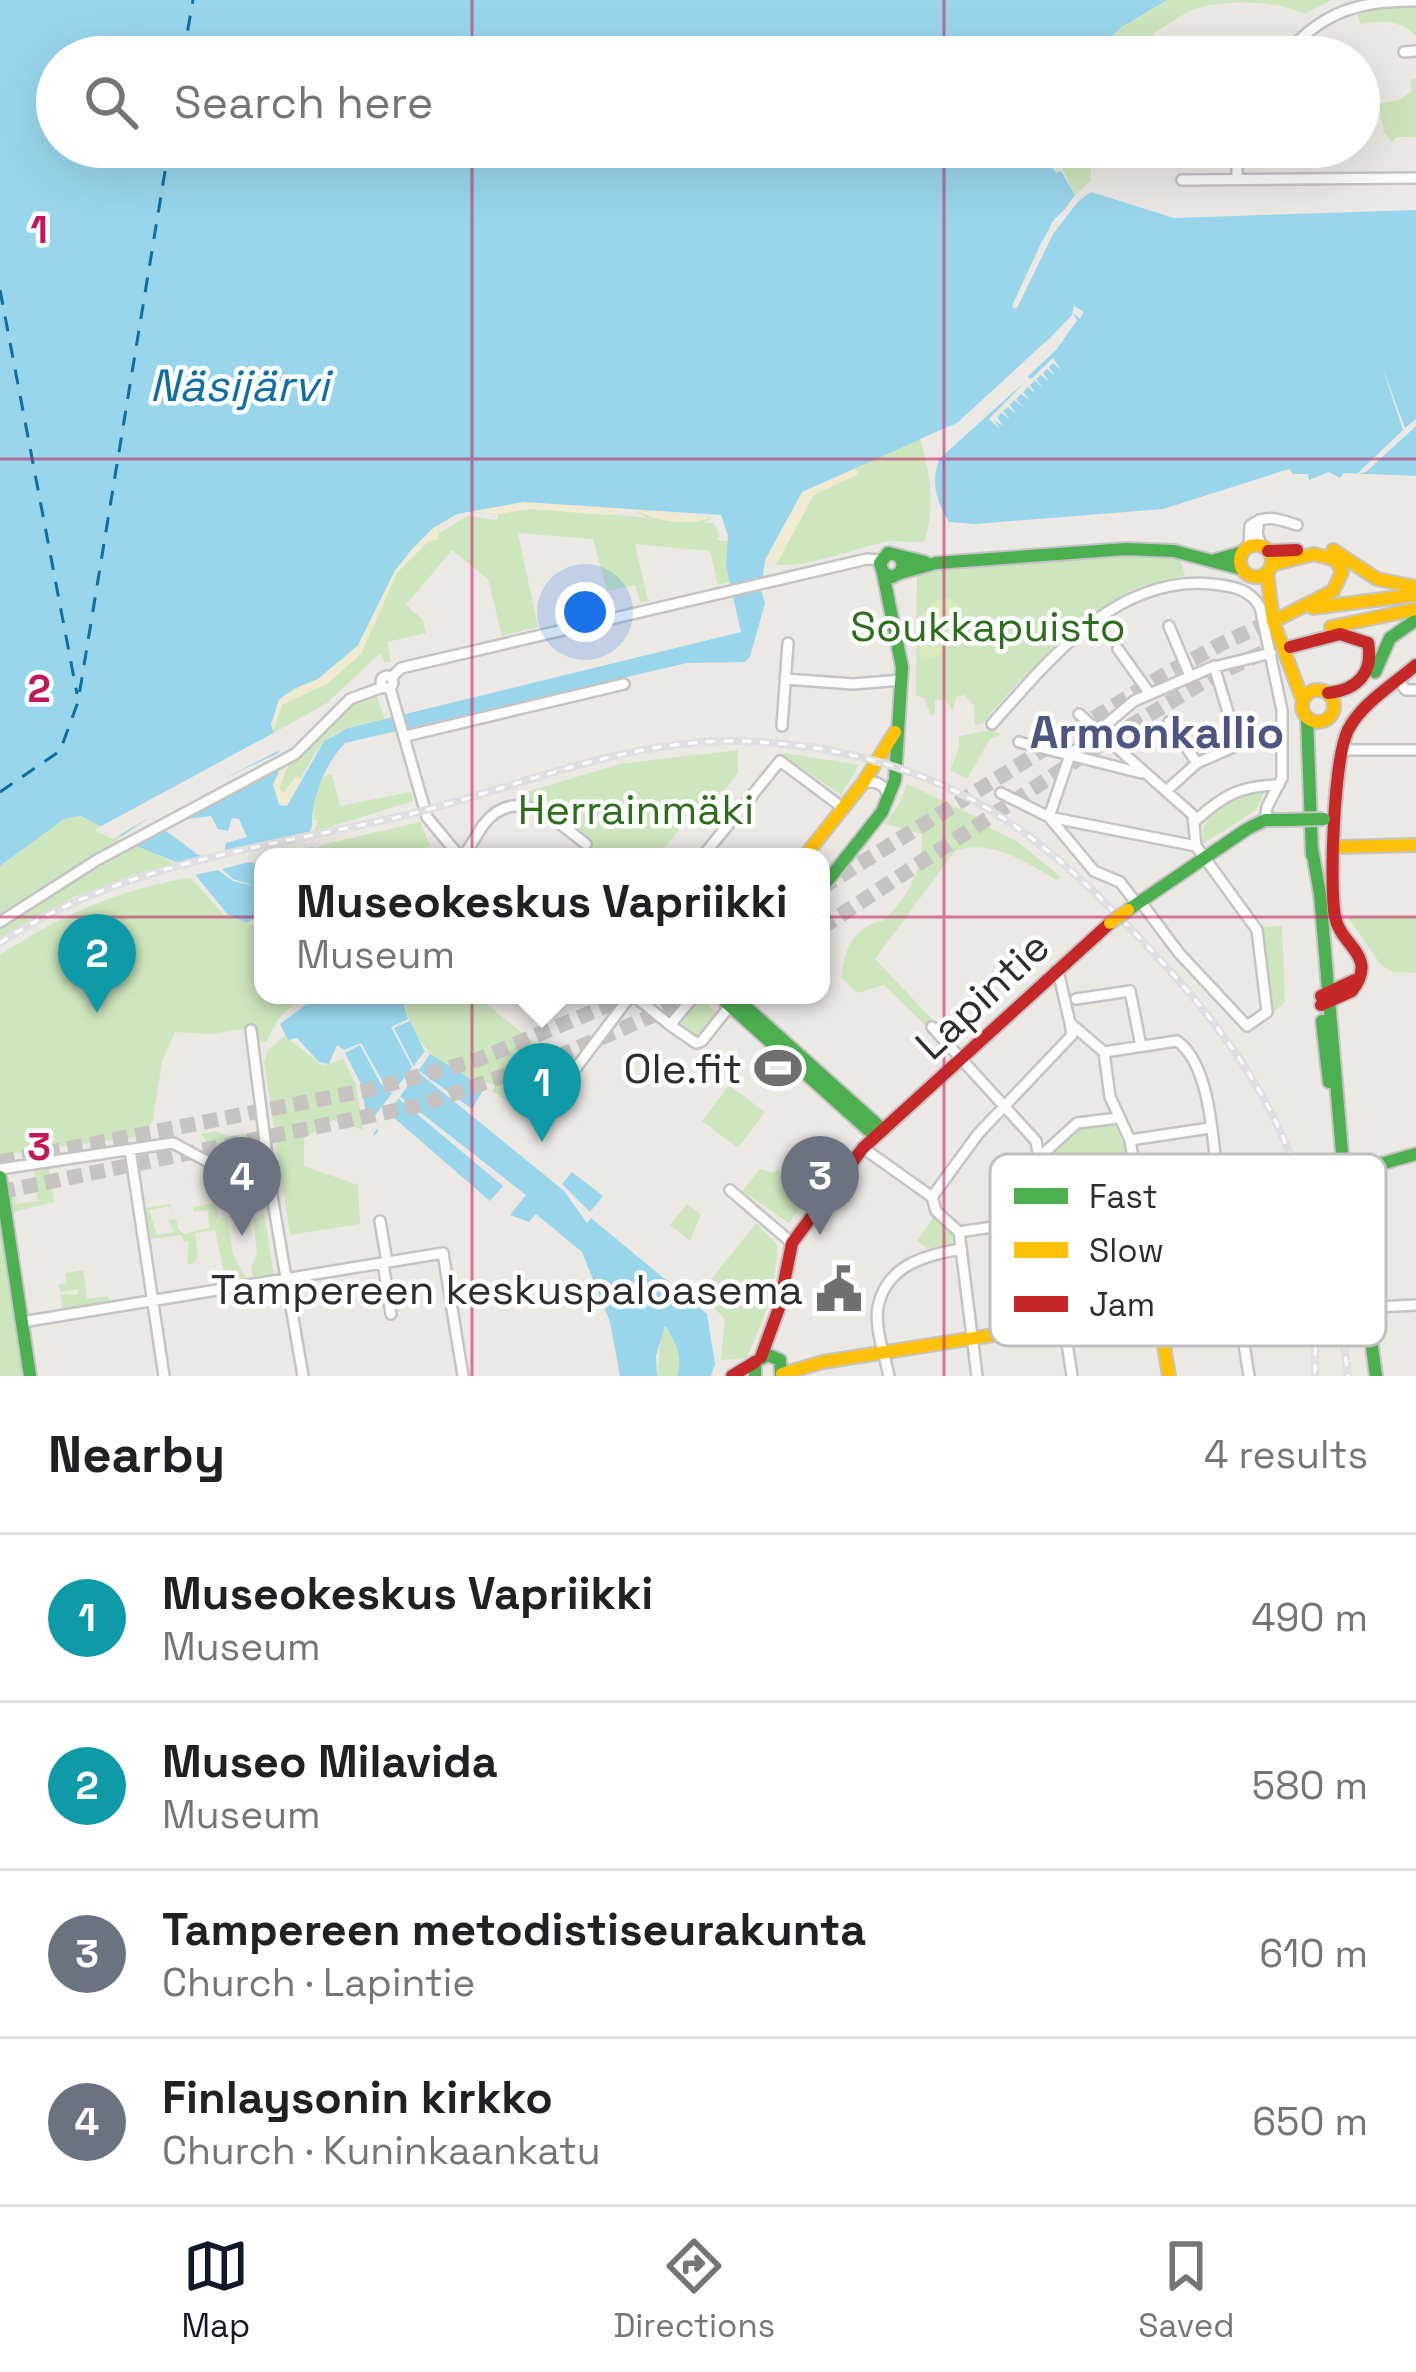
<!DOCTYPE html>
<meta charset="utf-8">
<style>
:root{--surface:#fff;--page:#f2f2f2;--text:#202124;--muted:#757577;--line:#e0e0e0;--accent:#111827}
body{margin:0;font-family:"Space Grotesk",sans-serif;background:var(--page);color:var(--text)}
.you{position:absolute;left:585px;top:612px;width:42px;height:42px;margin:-30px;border:9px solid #fff;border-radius:50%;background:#1a73e8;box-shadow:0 0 0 18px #1a73e833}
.badge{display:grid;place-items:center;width:78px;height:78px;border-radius:50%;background:var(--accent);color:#fff;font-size:39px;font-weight:700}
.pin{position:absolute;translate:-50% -99px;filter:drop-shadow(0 3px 6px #0008)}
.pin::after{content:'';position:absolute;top:63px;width:42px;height:36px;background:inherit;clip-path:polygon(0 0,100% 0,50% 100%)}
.popup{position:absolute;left:254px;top:848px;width:576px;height:156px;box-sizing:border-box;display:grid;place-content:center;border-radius:24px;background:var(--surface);filter:drop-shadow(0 3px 9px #0005);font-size:39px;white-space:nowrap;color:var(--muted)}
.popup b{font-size:45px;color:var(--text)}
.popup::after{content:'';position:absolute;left:50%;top:100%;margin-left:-24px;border:24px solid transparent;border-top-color:var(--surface)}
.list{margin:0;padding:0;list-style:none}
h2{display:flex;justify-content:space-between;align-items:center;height:156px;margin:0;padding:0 48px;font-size:51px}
h2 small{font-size:39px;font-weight:400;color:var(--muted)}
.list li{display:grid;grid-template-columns:78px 1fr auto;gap:36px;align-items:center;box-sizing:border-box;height:168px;padding:0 48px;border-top:3px solid var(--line)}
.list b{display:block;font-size:45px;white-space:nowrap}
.list p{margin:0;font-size:39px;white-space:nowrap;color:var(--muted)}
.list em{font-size:39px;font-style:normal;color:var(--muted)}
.icon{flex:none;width:66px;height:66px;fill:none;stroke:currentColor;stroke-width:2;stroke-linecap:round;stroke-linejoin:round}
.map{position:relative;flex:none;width:1416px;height:1376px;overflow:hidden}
.search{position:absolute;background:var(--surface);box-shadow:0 12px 48px #0002;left:36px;right:36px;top:36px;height:132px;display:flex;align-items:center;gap:30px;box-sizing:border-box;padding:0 42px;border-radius:66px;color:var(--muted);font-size:45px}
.sheet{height:828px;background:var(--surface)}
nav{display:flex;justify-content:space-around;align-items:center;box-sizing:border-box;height:168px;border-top:3px solid var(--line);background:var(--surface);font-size:33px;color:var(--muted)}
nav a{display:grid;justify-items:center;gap:6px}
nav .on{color:var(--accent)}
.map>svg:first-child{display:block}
</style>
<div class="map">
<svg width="1416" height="1376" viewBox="0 0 1416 1376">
<rect width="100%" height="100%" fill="#ece8e4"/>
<path fill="#cee6be" d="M1167 0H1332L1304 14C1276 0 1229 0 1197 8 1183 13 1168 25 1154 33V53L1137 57H1091L1120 28Z
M1386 5 1416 6V36C1399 19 1382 21 1360 24L1357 10Z
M1416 79V137H1397L1392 142 1384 132 1378 104 1399 100 1412 91 1410 80Z
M1052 147H1091V180L1075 195Z
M920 439C930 471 936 509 924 541 910 545 900 539 886 542 849 549 802 572 765 563L807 489Z
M480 508 632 509 605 514 647 518 633 509 714 517 704 523H714L720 535 717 540 728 541 730 582 718 585 710 551 635 544 648 601 640 602 635 585 607 591 593 539 518 533 538 627 502 636 488 579 452 550 406 605 423 620 426 633 387 642 391 661 385 663 380 653 327 703 272 734 273 711 394 572 440 530 439 533 467 516 497 520 498 514 475 513Z
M1122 556 1180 558 1185 576C1164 580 1141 584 1123 595 1082 620 1012 684 984 722L975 726 974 706 965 695 956 697 953 711 945 700H935V714L931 716 924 697 916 696 917 573Z
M376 695 385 719C365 724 337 727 323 743 306 763 300 788 280 806L273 789 281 767 305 755 307 749 354 703Z
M991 730 1001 734 990 739 967 779 950 770 959 748V736Z
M738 750V773L709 810 692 813 657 857H582L587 844 548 811 517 803 516 795 620 764Z
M784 753 859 765 841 795 784 756Z
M332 774 340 806 411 792 413 801 314 832 313 797 324 776Z
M907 784 977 817 976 821 1018 842 1061 877 1056 880C1026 862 990 838 955 851L875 959 932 1019 925 1025 884 985 857 993 842 978C843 956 849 934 872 924 884 918 878 925 888 916 913 891 922 865 922 834L885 824 900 802Z
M1249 790 1265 791 1256 810 1203 844C1200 813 1222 801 1249 790Z
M81 816 176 864 73 897 0 941V866L64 819Z
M420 822 430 846 387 857H326L317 846Z
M191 878 223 914 262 929 263 995H304L278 1019 267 1041 260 1043 253 1028 209 1034 175 1032 162 1062 153 1120 143 1133 135 1137 0 1155V955C59 916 121 888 191 878Z
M1416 916V973L1393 972 1381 965 1348 917Z
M1282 926 1285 1002 1273 1012 1261 933 1263 927Z
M403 995H475L560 1063 542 1085 519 1086 508 1101 492 1091 496 1085C447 1075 409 1046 403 995Z
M701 997 718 1015 704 1034 691 1036 679 1024Z
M285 1036 323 1066 343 1059 356 1084 363 1130 333 1120 304 1139V1166L358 1185 360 1224 290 1235 264 1062 268 1050Z
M729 1085 765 1112 738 1148 702 1121Z
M1114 1124 1124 1144 1143 1293 1138 1304 1075 1315 1069 1311 1047 1162 1076 1129Z
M215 1131 229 1136 247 1134 249 1141 261 1140 265 1172 258 1173 241 1161 231 1160 220 1146 209 1147 202 1134Z
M49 1168 54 1202 13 1212 10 1193 14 1192 16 1204 38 1201 34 1170Z
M760 1169 774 1173 777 1170 810 1196 789 1223 742 1191Z
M216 1203 219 1218 227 1217 233 1255 247 1280 226 1283 215 1230 195 1233 198 1257 192 1264H187L189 1242H184L182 1235 149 1239 144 1208 170 1204 172 1214 169 1206 149 1210 157 1235 174 1232 168 1220 176 1219 178 1229 184 1234 209 1228 208 1210 194 1212 193 1207Z
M687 1204 701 1214 690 1241 670 1225Z
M0 1206 26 1376H0Z
M264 1214 274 1275 253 1279 251 1268 257 1253 253 1219Z
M933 1218 952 1231 953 1246 928 1249 917 1241Z
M756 1223 778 1246 772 1296 747 1358 721 1360 725 1319 710 1304 712 1291 706 1286Z
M83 1270 87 1299 108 1296 109 1301 63 1309 60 1294 77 1295 79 1289 60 1292 59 1284 67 1283 65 1273Z
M662 1326C678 1336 682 1358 677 1376H657Z"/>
<path fill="#f0ead3" d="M855 467 858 474 814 495 776 565 765 563 802 492Z
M524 502 632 509 605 515 531 509 498 514 464 511Z
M633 509 714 517C686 527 658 522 633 509Z
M457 514 439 530V539L429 541 397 573 361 654 328 683 282 705 272 734 273 711 279 700 344 658 358 645 394 572 433 528Z
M289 763 279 789 284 792 296 776 303 779 285 807 280 806 273 783 281 767Z"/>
<path fill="#d9eabb" d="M951 598 961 609C960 624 949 636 945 651L935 658 920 659C918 636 916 618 935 601Z
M1223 1245 1227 1279 1201 1283 1196 1249Z"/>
<path fill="#99d6ec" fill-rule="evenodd" d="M0 0H1167L1120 28 1091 57H57V147H1052L1058 165 1053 168 1056 173 1061 171 1075 195 1042 241 1012 306 1015 309C1039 271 1050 218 1091 192L1174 218 1416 210V476L1344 473 1340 478 1329 472 1309 480 1308 474H1293L1289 469 1163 509 975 524 949 522C935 500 929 476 943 453L1056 349 1077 320 1044 343 957 423 802 492 765 560 761 590 765 603 750 657 745 662 687 663 345 743C320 768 296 832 326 857H263V912L247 923 228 915 190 868 139 847 81 816 64 819 0 866ZM524 502 721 515 728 536 726 566 741 632 348 728 324 741 287 806 279 805 273 785 282 764 271 724 279 700 293 689 318 679 358 645 394 572 412 549 433 528 457 514ZM211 816 218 829 228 831 232 818 239 819 247 837 226 843 224 853 198 855 164 828 179 820Z
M308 995H401L408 1019 391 1027 412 1067 564 1191 587 1223 591 1218 707 1314 715 1364 711 1376H677C683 1356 676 1342 665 1326L656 1356 657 1376H620L610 1322 582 1252 536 1214 529 1222 510 1215 526 1195 384 1084 361 1043 344 1050 337 1045 329 1064 319 1062 297 1038 288 1040 280 1024 308 1003Z
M410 1021 424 1050 469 1078 482 1092 472 1109 414 1067 394 1028Z
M360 1045 381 1084 503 1186 490 1201 386 1111 376 1114 378 1132 374 1136 367 1124 362 1086 345 1053Z
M572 1172 603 1196 590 1212 562 1184Z"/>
<path fill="#ece8e4" d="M1087 187 1091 192 1080 199 1053 234 1017 308H1013L1052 222Z
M1074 306 1084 312 1080 319 1073 313 1077 320 1057 349 1027 377 1031 379 1053 358 1061 370 1053 363 1049 367 1055 376 1047 369 1043 373 1049 382 1041 375 1036 379 1043 388 1035 381 1030 385 1036 394 1028 387 1023 392 1030 400 1021 394 1016 399 1023 407 1014 400 1010 405 1016 414 1008 407 1003 411 1010 419 1001 413 997 417 1003 426 994 420 1000 429 989 419 1027 380 938 460 931 461 967 423 922 444 920 439 957 423 974 411 1027 362 1072 315Z
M1382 366 1405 428 1416 419V426L1366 472 1357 474 1403 430Z
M277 731 284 748 221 780 285 750 288 764 168 828 207 857 215 855 214 852 222 854 309 833 315 819 318 821 314 832 320 831 322 845 317 848 326 857 313 847 256 861 263 866 249 862 222 869 233 879 263 888 233 881 218 870 189 876 171 869 167 867 203 857 164 830 129 849 116 840 150 817 113 839 94 830Z
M425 1051 430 1054 372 1136 366 1135V1127Z"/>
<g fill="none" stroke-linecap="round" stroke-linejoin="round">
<path stroke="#0d6fa3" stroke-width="3" stroke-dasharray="15 12" stroke-linecap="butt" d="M183 57 193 0
M0 290 77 694
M0 792 60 751 78 702 169 147"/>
<path stroke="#c6c3c0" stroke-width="15" stroke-dasharray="15 8" stroke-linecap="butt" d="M821 888 1162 676 1223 643 1279 618
M821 928 1107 740 1215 675 1288 641
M0 1162 368 1090 477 1060 633 995
M0 1192 422 1105 559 1056 700 995"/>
<defs>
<path id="street" d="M1404 52 1416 51
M1284 57C1320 12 1360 0 1416 1
M1237 147V179
M1182 180 1416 178
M1259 520 1257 534 1262 547
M1249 547 1250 526C1266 513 1280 520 1297 525
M1169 626 1190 676
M1118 649 1150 694
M381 682a6 6 0 1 1 12 0a6 6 0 1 1-12 0Z
M392 677 401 668 867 559 881 560
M785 679 853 684 902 680
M1398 681 1406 690H1416
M390 688 427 817 460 857
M1079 714 1193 815 1196 846 1257 930 1267 1012 1247 1026 1179 953 1140 901
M1169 722 1197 763
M992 724C1050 659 1116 575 1212 584 1232 586 1250 589 1260 607L1282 710V778L1267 807 1265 820
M782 726 788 643
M406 736 624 684
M1019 742 1141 773
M1342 750H1416
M863 783C876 780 888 785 888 800
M1166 791 1197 763 1238 745 1214 666
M1001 793 1049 817 1196 846
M1195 821C1222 796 1241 785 1279 785
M462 857C471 847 476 835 484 824 517 783 556 821 586 844
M702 857 780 761 843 808
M1137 904 1120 882 1094 871 1049 817 1070 755 1134 701 1210 668 1271 653
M0 922 97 860 295 754 350 699 383 687
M1058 971 1070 1023 1104 1052
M633 995 670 1025
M695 995 670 1025 696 1043 702 1041 732 1003
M1076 999 1130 991 1141 1046
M932 1027 1036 1141 1072 1376
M251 1030 272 1196 303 1376
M1104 1052 1177 1041C1213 1066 1213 1151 1219 1193
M1104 1052 1110 1097 1130 1140 1141 1206
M576 1068 631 995
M1130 1140 1210 1128
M863 1148 932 1197
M130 1150 164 1376
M1038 1154 1044 1153 1077 1123 1118 1118
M0 1169 173 1143 272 1196
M730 1190 792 1243
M932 1197 978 1134 1072 1035 1070 1023
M932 1197 936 1211 959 1232
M380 1221 387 1262
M959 1232 977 1376
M959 1232 1046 1219
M383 1263 391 1314
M1357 1308 1416 1305
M22 1322 443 1253 463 1376
M889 1376C885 1356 874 1327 878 1307 886 1265 926 1255 961 1249
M1249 1376 1237 1300 1287 1294"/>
<path id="fast" d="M900 556 903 565 900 573 892 577 883 573 880 563 888 553 925 562
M1215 560 1243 552
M900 573 936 563 1126 549 1174 551 1242 569
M1375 672 1390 638 1416 620
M1307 717 1312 855
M1312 849 1320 894 1345 1188 1356 1231 1376 1376
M821 889 882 812 895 780 902 667 883 573
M1128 910 1247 829 1265 820H1282
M718 995 875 1136
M738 995 736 998 882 1129
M1322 1021 1329 1082
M1352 1172 1416 1154
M0 1177 30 1376
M755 1376V1362L768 1355 780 1360 781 1376"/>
<path id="slow" d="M1240 561a16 16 0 1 1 32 0a16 16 0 1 1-32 0Z
M1333 550 1377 579 1416 587
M1271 565 1314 554 1336 560 1342 572 1333 591 1282 617
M1267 572 1273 621 1303 701
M1313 608 1414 595
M1331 627 1416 609
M1302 706a16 16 0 1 1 32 0a16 16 0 1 1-32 0Z
M1337 847 1416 845
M804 857 863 783 895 732
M782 1374 823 1362 1158 1309
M1169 1376 1141 1206 1269 1185"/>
<path id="jam" d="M1268 551 1297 550
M1290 647 1340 634 1368 643C1374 673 1357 690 1328 693
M1321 996 1355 980
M1321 1005 1352 991C1379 955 1341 947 1335 917 1329 883 1334 759 1348 730 1362 703 1394 684 1416 665
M761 1357 779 1308 792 1243 863 1148 1110 923
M732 1376 755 1362"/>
</defs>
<use href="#street" stroke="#c5c4c5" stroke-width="14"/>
<use href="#fast" stroke="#c5c4c5" stroke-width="16"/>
<use href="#slow" stroke="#c5c4c5" stroke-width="16"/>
<use href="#jam" stroke="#c5c4c5" stroke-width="16"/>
<use href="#street" stroke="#fcfcfb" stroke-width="9"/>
<use href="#fast" stroke="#4caf50" stroke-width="12"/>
<use href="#slow" stroke="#ffc107" stroke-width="12"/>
<use href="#jam" stroke="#c62828" stroke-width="12"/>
<defs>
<path id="rail" d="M0 943C116 865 261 848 394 818 507 792 621 739 738 741 817 743 895 760 965 796 1031 830 1083 879 1134 932 1209 1010 1279 1096 1306 1204 1319 1260 1315 1320 1315 1376
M1322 1215 1332 1256 1348 1376"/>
</defs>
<use href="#rail" stroke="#dfdfe1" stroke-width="8"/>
<use href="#rail" stroke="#fff" stroke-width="3" stroke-dasharray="9" stroke-linecap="butt"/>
<defs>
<path id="fast-bridge" d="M1282 820 1324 819
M1269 1185 1352 1172"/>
<path id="slow-bridge" d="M1110 923 1128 910"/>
</defs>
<use href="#fast-bridge" stroke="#c5c4c5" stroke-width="16" stroke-linecap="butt"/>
<use href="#slow-bridge" stroke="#c5c4c5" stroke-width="16" stroke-linecap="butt"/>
<use href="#fast-bridge" stroke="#4caf50" stroke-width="12"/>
<use href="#slow-bridge" stroke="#ffc107" stroke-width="12"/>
</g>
<path fill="none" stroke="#c2185b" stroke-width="3" stroke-opacity="0.55" d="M472 0V57M944 0V57M472 147V1376M944 147V1376M0 459H1416M0 917H1416"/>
<defs>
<symbol id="stadium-bare" viewBox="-9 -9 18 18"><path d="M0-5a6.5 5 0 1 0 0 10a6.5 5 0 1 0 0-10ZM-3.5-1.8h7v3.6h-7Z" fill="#706f6e" stroke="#fff" stroke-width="2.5" paint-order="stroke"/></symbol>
<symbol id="civic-bare" viewBox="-9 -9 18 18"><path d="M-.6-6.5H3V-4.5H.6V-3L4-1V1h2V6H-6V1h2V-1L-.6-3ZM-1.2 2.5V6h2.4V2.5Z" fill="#706f6e" stroke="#fff" stroke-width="2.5" paint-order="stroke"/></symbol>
</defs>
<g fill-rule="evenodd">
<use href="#stadium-bare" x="745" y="1035" width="66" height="66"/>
<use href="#civic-bare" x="806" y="1256" width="66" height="66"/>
</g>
<g text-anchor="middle" stroke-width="9" stroke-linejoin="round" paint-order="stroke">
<g font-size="42" fill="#2c6e1b" stroke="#fff">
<text x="988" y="641">Soukkapuisto</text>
<text x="636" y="824">Herrainmäki</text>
</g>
<g font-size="42" fill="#2e2e2e" stroke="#fff">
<text transform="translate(982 995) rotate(-43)" y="15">Lapintie</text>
</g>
<g font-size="42" fill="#2e2e2e" stroke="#fff" text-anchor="end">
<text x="742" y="1083">Ole.fit</text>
<text x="803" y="1304">Tampereen keskuspaloasema</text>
</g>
<g font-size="45" font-style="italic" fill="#0d6fa3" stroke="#fff">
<text x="239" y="401">Näsijärvi</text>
</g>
<g font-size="45" font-weight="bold" fill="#4d5680" stroke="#fff">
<text x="1157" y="748">Armonkallio</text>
</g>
</g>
<rect x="990" y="1154" width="396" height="192" rx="18" fill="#fff" stroke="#c0c0c0" stroke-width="3"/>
<rect x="1014" y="1188" width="54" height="16" fill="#4caf50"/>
<rect x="1014" y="1242" width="54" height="16" fill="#ffc107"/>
<rect x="1014" y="1296" width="54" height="16" fill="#c62828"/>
<g font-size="33" fill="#2e2e2e">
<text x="1089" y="1208">Fast</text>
<text x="1089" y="1262">Slow</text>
<text x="1089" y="1316">Jam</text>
</g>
<g font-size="39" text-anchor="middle" font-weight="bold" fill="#c2185b" stroke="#fff" stroke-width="9" stroke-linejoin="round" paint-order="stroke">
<text x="39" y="243">1</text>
<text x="39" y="702">2</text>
<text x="39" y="1160">3</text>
</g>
</svg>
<div class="you"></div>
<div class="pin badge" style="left:542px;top:1142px;background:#0f9aa8">1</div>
<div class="popup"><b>Museokeskus Vapriikki</b>Museum</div>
<div class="pin badge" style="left:97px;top:1013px;background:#0f9aa8">2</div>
<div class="pin badge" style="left:820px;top:1235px;background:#6b7280">3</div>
<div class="pin badge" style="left:242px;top:1236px;background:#6b7280">4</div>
<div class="search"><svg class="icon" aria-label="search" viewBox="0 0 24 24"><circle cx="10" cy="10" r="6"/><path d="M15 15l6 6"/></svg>Search here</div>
</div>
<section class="sheet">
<h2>Nearby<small>4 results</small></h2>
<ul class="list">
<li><span class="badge" style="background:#0f9aa8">1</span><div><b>Museokeskus Vapriikki</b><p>Museum</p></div><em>490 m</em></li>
<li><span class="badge" style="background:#0f9aa8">2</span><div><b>Museo Milavida</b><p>Museum</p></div><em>580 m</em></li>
<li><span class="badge" style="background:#6b7280">3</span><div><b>Tampereen metodistiseurakunta</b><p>Church · Lapintie</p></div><em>610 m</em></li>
<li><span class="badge" style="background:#6b7280">4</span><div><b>Finlaysonin kirkko</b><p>Church · Kuninkaankatu</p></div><em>650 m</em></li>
</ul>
</section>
<nav>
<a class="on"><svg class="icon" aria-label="map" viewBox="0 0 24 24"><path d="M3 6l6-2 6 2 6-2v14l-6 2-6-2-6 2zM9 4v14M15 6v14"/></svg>Map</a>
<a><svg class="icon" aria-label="directions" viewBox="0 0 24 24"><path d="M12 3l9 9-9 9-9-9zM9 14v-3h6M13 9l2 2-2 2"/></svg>Directions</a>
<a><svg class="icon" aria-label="saved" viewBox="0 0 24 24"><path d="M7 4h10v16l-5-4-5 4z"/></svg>Saved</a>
</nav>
